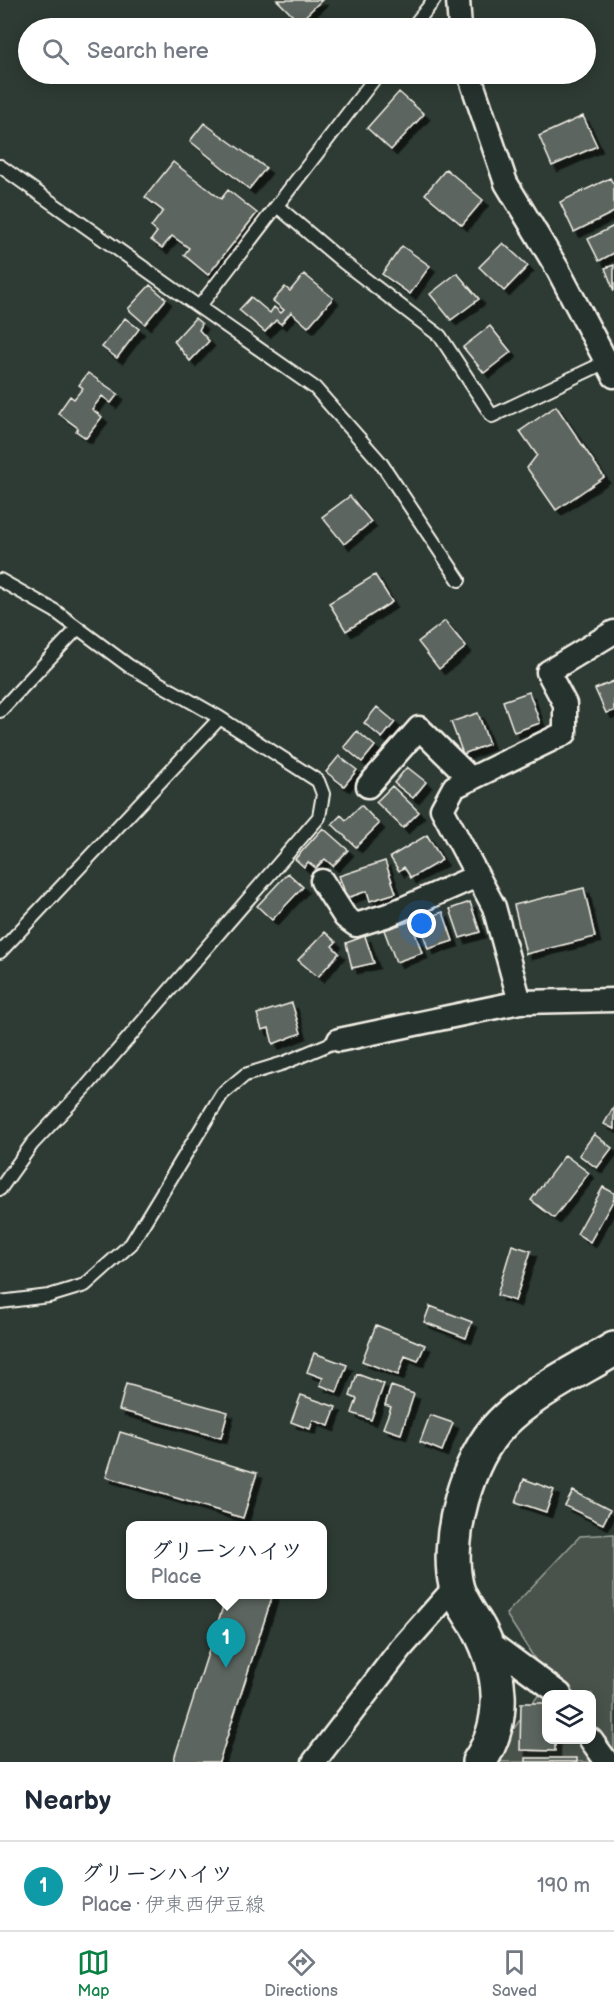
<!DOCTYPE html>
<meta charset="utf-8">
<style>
:root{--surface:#fff;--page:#f2f2f3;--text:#1f2937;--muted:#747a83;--line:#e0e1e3;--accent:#0b8043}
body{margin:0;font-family:"Balsamiq Sans","Klee One",sans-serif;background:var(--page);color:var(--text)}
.controls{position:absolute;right:18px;bottom:18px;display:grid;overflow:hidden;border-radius:12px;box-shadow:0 3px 15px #0003}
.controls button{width:54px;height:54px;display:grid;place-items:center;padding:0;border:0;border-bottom:2px solid var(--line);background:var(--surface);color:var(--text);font:30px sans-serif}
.you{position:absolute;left:422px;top:924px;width:21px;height:21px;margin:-15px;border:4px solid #fff;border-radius:50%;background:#1a73e8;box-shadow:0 0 0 9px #1a73e833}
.badge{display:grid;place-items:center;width:39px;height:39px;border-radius:50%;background:var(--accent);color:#fff;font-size:20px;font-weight:700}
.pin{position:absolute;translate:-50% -50px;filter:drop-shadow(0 2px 3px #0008)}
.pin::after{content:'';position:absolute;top:32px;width:21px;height:18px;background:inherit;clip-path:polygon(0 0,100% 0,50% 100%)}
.popup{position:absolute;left:126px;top:1521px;width:201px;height:78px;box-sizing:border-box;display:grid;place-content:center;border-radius:12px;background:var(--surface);filter:drop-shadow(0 2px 4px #0005);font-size:20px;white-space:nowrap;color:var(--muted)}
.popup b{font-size:22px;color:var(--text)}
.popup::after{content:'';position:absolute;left:50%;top:100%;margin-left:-12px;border:12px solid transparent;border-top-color:var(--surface)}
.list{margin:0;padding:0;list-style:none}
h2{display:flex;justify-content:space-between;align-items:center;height:78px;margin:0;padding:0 24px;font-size:26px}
h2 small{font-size:20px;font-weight:400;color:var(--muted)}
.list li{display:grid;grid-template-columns:39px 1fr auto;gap:18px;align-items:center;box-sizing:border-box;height:90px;padding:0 24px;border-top:2px solid var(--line)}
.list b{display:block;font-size:22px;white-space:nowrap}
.list p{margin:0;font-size:20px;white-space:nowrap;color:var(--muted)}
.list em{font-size:20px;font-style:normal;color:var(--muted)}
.icon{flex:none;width:33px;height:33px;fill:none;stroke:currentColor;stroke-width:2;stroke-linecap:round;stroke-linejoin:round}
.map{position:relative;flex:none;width:614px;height:1762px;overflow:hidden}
.search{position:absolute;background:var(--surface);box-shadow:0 3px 15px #0003;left:18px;right:18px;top:18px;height:66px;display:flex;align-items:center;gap:15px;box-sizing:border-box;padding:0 21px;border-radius:33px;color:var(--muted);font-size:22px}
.sheet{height:168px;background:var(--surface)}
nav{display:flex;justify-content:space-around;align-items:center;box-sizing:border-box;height:84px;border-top:2px solid var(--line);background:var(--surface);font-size:16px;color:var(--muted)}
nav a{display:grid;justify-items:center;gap:3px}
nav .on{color:var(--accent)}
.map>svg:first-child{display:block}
</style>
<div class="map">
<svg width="614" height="1762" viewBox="0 0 614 1762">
<defs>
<filter id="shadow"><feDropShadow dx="5.5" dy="5.5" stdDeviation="0" flood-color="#0009"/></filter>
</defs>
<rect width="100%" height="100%" fill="#2e3b34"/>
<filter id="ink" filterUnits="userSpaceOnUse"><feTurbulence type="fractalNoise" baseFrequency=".0167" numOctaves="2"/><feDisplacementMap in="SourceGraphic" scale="12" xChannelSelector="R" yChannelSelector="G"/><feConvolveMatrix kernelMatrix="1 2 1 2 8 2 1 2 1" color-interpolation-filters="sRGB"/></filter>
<g filter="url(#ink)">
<path fill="#48524c" stroke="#9ea29a" stroke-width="1.5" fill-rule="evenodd" d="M614 1534V1762H489L549 1681 506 1614 580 1536ZM546 1694H592V1740H546Z"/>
<path fill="#5c655e" stroke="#f4f1e8" stroke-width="1.5" filter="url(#shadow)" d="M277 0H322L299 22Z
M399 92 424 114 391 150 367 128Z
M583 116 597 146 552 166 539 136Z
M204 123 266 168 249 189 190 141Z
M173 162 221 199 228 190 257 213 208 275 184 255 189 248 172 236 162 248 151 240 157 232 151 227 163 211 145 197Z
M446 169 483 200 462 225 425 194Z
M610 178 614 185V212L574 232 560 202Z
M614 226V253L599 261 588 239Z
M503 243 528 266 504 291 479 267Z
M402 246 430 266 410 294 382 274Z
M614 265V291L605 268Z
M457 273 479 299 451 320 430 294Z
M304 274 333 298 308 327 291 312 281 324 276 320 265 332 239 310 251 297 270 313 274 307 281 313 284 310 273 301 285 287 290 291Z
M150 285 166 299 145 324 128 309Z
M125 318 139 329 117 358 102 347Z
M195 318 202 324 199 330 209 341 190 361 174 341Z
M490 326 511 352 484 373 463 347Z
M88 373 118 394 111 403 102 396 92 409 102 417 86 438 76 431 78 428 58 413 70 396 74 399 83 388 79 385Z
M556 406 604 477 556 510 527 468 537 455 520 431Z
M350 496 371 522 344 544 322 517Z
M375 575 392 602 346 631 329 603Z
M445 621 466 647 439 669 418 642Z
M614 681V711L606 713 595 689Z
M529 692 540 723 514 732 503 701Z
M377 707 395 722 382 738 364 723Z
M478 713 489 744 463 754 451 722Z
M357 731 375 746 362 762 344 747Z
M339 756 357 770 344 786 326 772Z
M407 767 426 782 413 798 394 783Z
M392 786 419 812 403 828 376 802Z
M361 805 379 824 356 847 332 824 341 815 346 820Z
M323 828 348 850 333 866 325 859 316 868 308 862 304 867 295 859Z
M427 835 442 860 411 878 404 867 399 871 390 857Z
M385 861 396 893 370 901 367 891 347 898 339 876Z
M288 873 303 887 272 920 257 906Z
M584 888 595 937 526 954 514 905Z
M470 902 480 932 460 938 450 909Z
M443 912 453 941 428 949 419 920Z
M411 921 422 953 396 962 384 930Z
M325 932 336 942 332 946 339 953 318 977 298 960Z
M365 936 374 963 352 968 346 943Z
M292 1003 301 1033 273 1044 269 1028 262 1030 257 1014Z
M614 1106V1129L604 1124Z
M594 1134 612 1148 597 1168 579 1155Z
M565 1155 589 1173 554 1218 531 1200Z
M603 1187 614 1193V1199L590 1242 577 1234Z
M512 1245 531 1251 515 1301 497 1295Z
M430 1306 472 1322 466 1338 424 1322Z
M376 1325 425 1345 418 1361 405 1356 398 1375 362 1361Z
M314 1353 347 1365 337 1392 320 1385 323 1378 307 1372Z
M357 1374 384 1384 371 1420 352 1413 357 1399 350 1396Z
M126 1384 228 1412 221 1438 119 1410Z
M391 1386 414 1394 401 1434 383 1428 391 1407 385 1405Z
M301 1395 336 1407 329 1426 313 1420 310 1429 291 1422Z
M430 1415 453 1423 442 1451 420 1442Z
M120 1432 257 1473 243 1518 106 1477Z
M524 1479 554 1490 546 1512 516 1502Z
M573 1491 610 1510 603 1524 565 1506Z
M227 1594H273L219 1762H173Z
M521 1703H546V1740H555V1751L520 1750Z
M526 1758H577V1762H526Z"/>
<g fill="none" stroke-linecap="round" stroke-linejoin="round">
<defs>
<path id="lane" d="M412 28 434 0
M0 166 199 307 378 74
M277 206 343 262 440 336 492 416 606 362
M199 307 315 388 381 463 459 580
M0 580 55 611 129 666 220 718 318 781 323 794 319 817 87 1086 32 1144 0 1189
M0 711 78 628
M0 952 220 718
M0 1302 49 1296 85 1285 131 1244 222 1094 245 1075 284 1063 339 1040"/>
<path id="street" d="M458 0 460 28
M469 74 506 183 557 268 614 376
M368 786 419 728 471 779
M322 881 345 917 356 925 388 915 477 876
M520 1002 494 907 442 809 454 787 565 733V704L548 672 614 632
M339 1040 520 1002 614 1000
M485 1639 560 1694
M591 1740 607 1762
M314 1762 402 1647 456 1586"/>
<path id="primary" d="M479 1762C507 1721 502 1672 479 1629 472 1616 459 1600 456 1585 445 1539 467 1457 501 1424 532 1392 576 1372 614 1349"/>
</defs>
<use href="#lane" stroke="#f4f1e8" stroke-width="16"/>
<use href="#street" stroke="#f4f1e8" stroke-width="27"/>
<use href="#primary" stroke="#f4f1e8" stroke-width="38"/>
<use href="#lane" stroke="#26332d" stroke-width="12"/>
<use href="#street" stroke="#26332d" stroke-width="22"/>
<use href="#primary" stroke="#26332d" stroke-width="33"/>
</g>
</g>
</svg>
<div class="controls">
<button><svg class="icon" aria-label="layers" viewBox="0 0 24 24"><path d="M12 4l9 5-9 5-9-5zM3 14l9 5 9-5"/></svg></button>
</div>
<div class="you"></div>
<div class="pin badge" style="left:226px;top:1668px;background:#0f9aa8">1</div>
<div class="popup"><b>グリーンハイツ</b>Place</div>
<div class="search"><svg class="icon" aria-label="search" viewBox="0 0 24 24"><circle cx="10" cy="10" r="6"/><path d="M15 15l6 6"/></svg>Search here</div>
</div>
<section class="sheet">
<h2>Nearby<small></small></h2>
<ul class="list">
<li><span class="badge" style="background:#0f9aa8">1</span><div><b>グリーンハイツ</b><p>Place · 伊東西伊豆線</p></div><em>190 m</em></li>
</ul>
</section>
<nav>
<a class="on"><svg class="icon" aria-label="map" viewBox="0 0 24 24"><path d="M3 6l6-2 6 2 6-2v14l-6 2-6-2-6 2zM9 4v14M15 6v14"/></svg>Map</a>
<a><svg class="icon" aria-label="directions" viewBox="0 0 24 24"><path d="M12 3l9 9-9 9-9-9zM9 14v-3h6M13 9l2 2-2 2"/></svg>Directions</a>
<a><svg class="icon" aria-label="saved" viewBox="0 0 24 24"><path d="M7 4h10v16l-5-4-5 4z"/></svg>Saved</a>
</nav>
